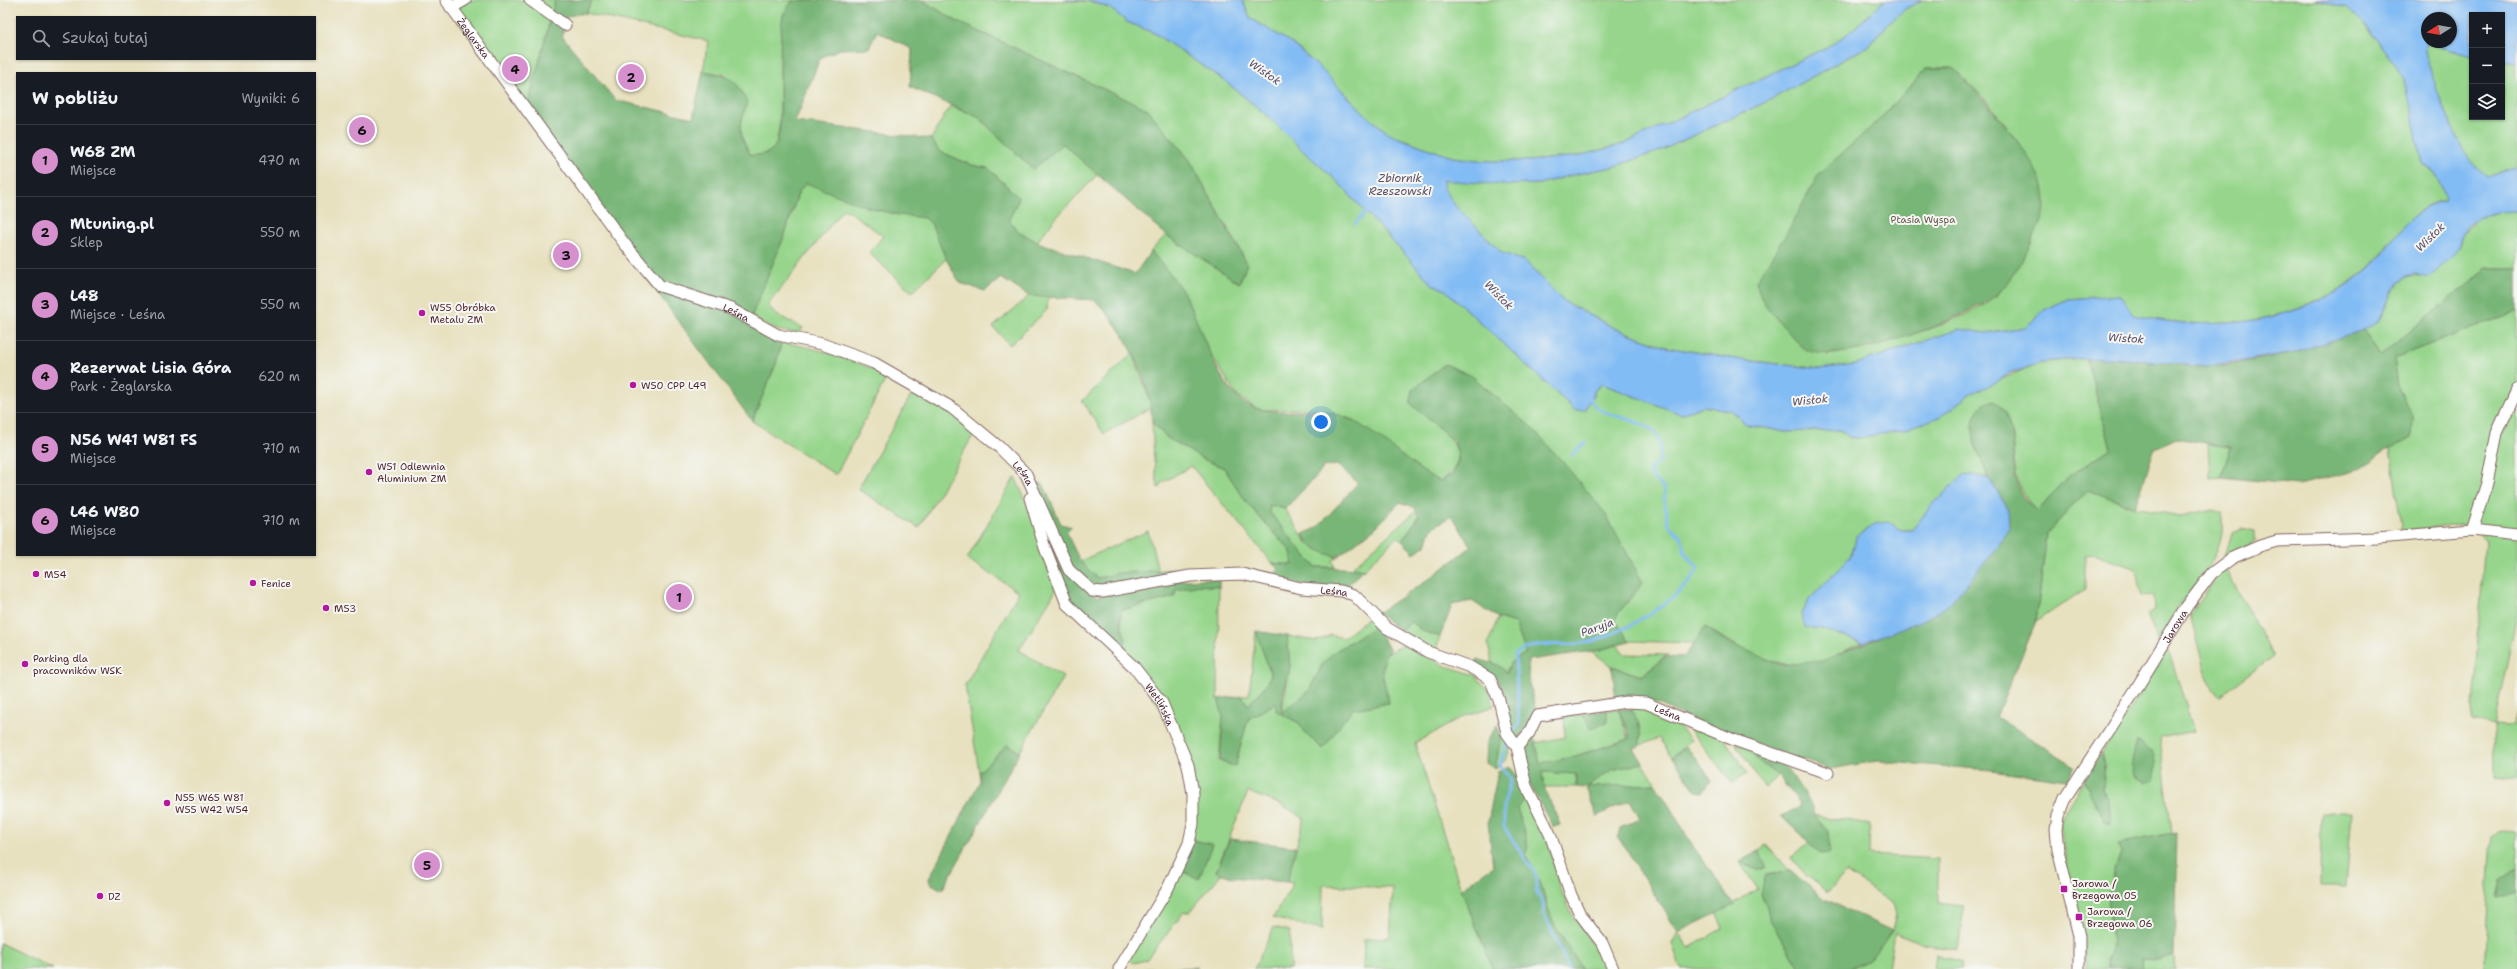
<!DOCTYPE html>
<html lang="pl">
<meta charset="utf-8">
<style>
:root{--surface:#171b24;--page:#242831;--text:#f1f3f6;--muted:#9ea1a6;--line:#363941;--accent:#d690ce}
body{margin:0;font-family:"Shantell Sans",sans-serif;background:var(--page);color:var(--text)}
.controls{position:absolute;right:12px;top:12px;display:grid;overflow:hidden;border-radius:0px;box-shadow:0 1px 3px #0004}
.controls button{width:36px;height:36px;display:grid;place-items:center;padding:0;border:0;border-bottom:1px solid var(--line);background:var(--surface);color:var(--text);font:20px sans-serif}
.compass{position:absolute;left:2421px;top:12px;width:36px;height:36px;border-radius:50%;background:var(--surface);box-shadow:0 1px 3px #0004;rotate:259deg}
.you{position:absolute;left:1321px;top:422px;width:14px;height:14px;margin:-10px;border:3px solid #fff;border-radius:50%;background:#1a73e8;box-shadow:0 0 0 6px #1a73e833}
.badge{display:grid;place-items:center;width:26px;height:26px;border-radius:50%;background:var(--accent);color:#111;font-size:13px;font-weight:700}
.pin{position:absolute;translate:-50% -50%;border:2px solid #fff;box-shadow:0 1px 4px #0006}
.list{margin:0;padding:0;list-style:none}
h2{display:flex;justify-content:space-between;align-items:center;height:52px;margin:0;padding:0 16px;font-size:17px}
h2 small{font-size:13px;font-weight:400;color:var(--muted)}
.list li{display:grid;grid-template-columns:26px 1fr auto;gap:12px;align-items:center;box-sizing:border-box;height:72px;padding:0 16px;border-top:1px solid var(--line)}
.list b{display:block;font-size:15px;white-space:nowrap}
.list p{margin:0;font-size:13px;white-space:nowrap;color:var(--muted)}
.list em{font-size:13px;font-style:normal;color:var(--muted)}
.icon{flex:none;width:22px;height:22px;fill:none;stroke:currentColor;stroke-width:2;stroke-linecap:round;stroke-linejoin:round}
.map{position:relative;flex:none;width:2517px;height:969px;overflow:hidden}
.search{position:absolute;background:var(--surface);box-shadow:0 1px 3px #0004;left:16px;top:16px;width:300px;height:44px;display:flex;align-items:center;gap:10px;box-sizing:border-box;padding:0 14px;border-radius:0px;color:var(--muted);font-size:15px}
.panel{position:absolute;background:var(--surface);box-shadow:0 1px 3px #0004;left:16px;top:72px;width:300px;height:484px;border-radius:0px}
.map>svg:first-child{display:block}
</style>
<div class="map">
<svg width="2517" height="969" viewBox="0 0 2517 969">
<rect width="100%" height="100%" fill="#f6f6f2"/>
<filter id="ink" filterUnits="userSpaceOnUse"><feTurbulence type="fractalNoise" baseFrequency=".025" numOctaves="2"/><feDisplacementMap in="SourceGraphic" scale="8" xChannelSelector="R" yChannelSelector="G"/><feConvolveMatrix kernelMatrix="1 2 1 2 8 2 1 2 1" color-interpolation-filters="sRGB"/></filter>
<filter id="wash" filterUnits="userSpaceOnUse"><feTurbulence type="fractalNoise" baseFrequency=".012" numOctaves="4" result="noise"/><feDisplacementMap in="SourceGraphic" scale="16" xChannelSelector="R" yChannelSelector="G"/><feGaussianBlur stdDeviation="0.9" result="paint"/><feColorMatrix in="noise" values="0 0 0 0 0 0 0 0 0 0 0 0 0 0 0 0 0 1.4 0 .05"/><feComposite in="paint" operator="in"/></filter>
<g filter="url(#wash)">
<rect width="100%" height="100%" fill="#e7e1bf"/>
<path fill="#96d58b" stroke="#707a5b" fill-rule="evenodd" d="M442 0H555L530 98 521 107Z
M592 0H793L783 15 780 65V121L776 146 765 155H751C738 135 739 125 747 103L726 75 703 71 708 41 586 13Z
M922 0 1090 1 1111 9 1127 22 1154 33 1225 81 1269 117 1302 150 1335 179 1432 284 1445 290 1575 410 1591 401 1595 390 1602 384 1681 414 1703 406 1730 410 1746 424 1785 432 1840 430 1849 437 1859 438 1940 417 1971 393 2034 365 2063 359 2086 358 2111 448 2069 476 2038 511C2013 490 2015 466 2012 436L1973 440 1988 477 1963 475 1931 506 1912 530H1901L1890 522 1877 523 1858 535 1850 557 1808 601 1805 627 1823 629 1862 643C1849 648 1836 656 1823 661 1782 675 1739 649 1706 627L1694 643 1629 641 1615 620 1619 612 1643 583 1605 513 1419 409C1441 431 1481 454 1440 481L1421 472 1353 420 1336 414 1312 409 1259 410 1237 396 1205 345 1198 325 1182 292 1151 251 1166 235 1240 283 1247 263 1189 159 1147 109 956 21Z
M1242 0H1885L1849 33 1827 47 1624 144 1578 156 1530 161H1486L1452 157 1391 135 1369 118 1319 67 1290 42 1251 19Z
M1922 0H2316L2348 8 2369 29 2405 79 2422 164C2437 172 2442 185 2445 201 2406 207 2395 244 2369 268 2308 323 2211 334 2133 315L2120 295 2068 299 2044 310 2026 327 1985 333 1960 329 1855 364 1821 369 1735 359 1666 347 1614 328 1563 301 1525 261 1502 254 1454 204 1444 188 1443 179 1505 185 1539 184 1572 175 1612 167 1660 151 1768 101 1868 46 1888 24 1905 9ZM1927 68H1953L1983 97 2007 126 2035 235C2024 254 2013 277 1998 294 1971 322 1867 349 1827 355L1756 281C1806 205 1865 135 1927 68Z
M2425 43 2472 56V117H2502V61L2517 63V168L2487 176C2483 172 2477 169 2473 165 2452 143 2435 81 2424 52Z
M950 106 978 117 1033 169 1063 144 1098 174 1052 222 1037 242 1018 231 1009 220 1019 198 988 168 971 165 939 151 931 139Z
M806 182 867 207 898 215 925 217 931 223 946 259 912 292 869 253 883 236 850 212 843 209 768 305 775 314 803 328 800 332C780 334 767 327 751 316L785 234 798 193Z
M2517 211V268H2487L2380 356 2363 330C2368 327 2375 325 2378 320 2394 299 2393 266 2429 278L2460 246 2463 233 2478 217 2499 212Z
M1029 296 1048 297 1047 310 1010 345 993 327Z
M2517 311V614L2494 725 2512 726 2517 714V779L2495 777 2494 725 2472 721 2485 539 2468 524 2402 532 2390 448 2411 439 2413 418 2398 386 2394 358Z
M781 343C818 346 854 362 888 375L836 475 752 421 776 364Z
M1133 353 1152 407 1104 434 1082 401Z
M914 390 951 412 974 434 919 528 858 489Z
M1152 422 1166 437 1203 459 1224 468 1247 503 1291 551 1293 565 1272 563 1191 466 1160 484 1161 487 1158 488 1154 460Z
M2208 444 2231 447 2221 477 2210 478Z
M1015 477 1030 510 1056 590 1019 650 1063 677 1020 752 1007 745 979 772 965 685 1019 592 967 559Z
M2088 490 2135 507 2179 516 2213 509 2221 513C2230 553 2194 583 2174 613 2168 623 2163 633 2158 643L2147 614 2155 610 2154 596 2141 597 2136 569 2094 554 2085 555V589L2036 622 2047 533Z
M1269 505 1285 509 1308 544 1337 557 1332 561 1335 567H1315L1270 513Z
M1416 511 1419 516 1402 541 1397 537 1364 569 1352 567Z
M2242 529 2255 532V542L2225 556 2232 533Z
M1148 531 1158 570 1097 578 1080 561Z
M2222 571H2227L2273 656 2219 697 2209 683 2190 615Z
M1199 585 1219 587 1218 699 1223 716 1219 761 1235 766 1248 719 1276 703 1281 713 1290 668 1287 636 1317 641 1331 635 1343 638 1369 617 1376 626 1334 652 1323 663 1309 691 1281 713 1299 723 1306 734 1352 709 1389 703 1382 673 1385 654 1404 645 1446 666 1475 675 1490 692 1494 706 1465 716 1415 743 1461 889 1493 969H1363L1364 939 1390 937 1393 888 1323 885 1322 930 1273 918 1293 883 1287 882 1304 818 1282 805 1248 792 1216 871 1222 873 1190 912H1184L1146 960 1134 963 1128 959 1180 870 1192 876 1212 845 1192 840 1195 817 1178 733 1121 650V610L1174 597 1176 590Z
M1498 618 1515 623 1526 653 1510 663 1506 673 1498 665 1492 663 1488 644Z
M1411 622 1423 631 1440 637 1436 650 1400 630Z
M1256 631 1271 675 1263 689 1248 706 1242 696 1249 695Z
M1617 645 1625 654 1669 655C1659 658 1651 670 1641 676L1612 666 1591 651Z
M2168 649 2194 731 2160 738 2172 833 2118 844 2121 852 2108 892 2112 946 2107 959 2109 969H2085L2083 931 2064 851 2060 822 2066 809 2084 780 2103 820 2109 800 2102 789 2104 765 2101 754Z
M1645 706 1670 717 1691 740 1672 757 1659 738 1639 746C1643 732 1639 721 1630 709Z
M1618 709 1629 739 1569 758 1540 763 1536 743 1565 737 1564 717Z
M1683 721 1724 738 1747 773 1732 783Z
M1501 736 1509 744C1509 758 1506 761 1495 769Z
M1735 743 1758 751 1756 759 1778 776 1765 788Z
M1643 763 1656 784 1586 788 1611 770Z
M1542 772 1576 774V787H1544Z
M1527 797 1546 832 1560 889 1573 916 1608 969H1582L1553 923 1542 889 1526 854 1517 808Z
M2321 812H2352L2346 887H2320Z
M1813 815 1870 824 1869 855 1938 859V903L1964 906 1958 950 1923 944 1895 932 1889 969H1848L1869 960 1892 931 1896 914 1893 904 1846 872 1828 892 1806 875 1791 858 1809 842 1821 854 1828 831Z
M2501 831 2517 832V868L2502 879 2498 897 2517 892V969H2484L2492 835Z
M1766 845 1790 871 1766 874 1771 921 1800 969H1681L1672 944 1678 932 1689 948 1723 928 1716 913 1758 889 1739 862 1757 870 1767 867 1758 851Z
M1274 927 1290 931V969H1254Z
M0 943 53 969H0Z
M1936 954 1962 963 1961 969H1934Z
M2174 954 2175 969H2143L2141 959 2159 960Z
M1197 967V969H1145Z"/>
<path fill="#78b677" stroke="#616a51" d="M555 0H592L586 13 567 16 562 36 615 100 693 118 703 71C729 76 737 78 747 103 739 125 738 135 751 155 761 155 769 155 775 146 786 131 776 42 783 16 785 10 790 5 793 0H922L956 21 1147 109 1189 159 1247 264 1239 283 1166 235 1063 144 1033 169 978 117 910 87 912 49 877 31 869 48 840 49 820 58 795 122 931 139 939 151 971 165 988 168 1019 198 1009 220 1018 231 1037 242 1135 274 1151 251C1162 264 1174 278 1183 292 1202 325 1210 369 1237 397 1262 422 1305 405 1336 414 1374 425 1404 464 1440 481L1452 474 1459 459 1454 441 1410 403 1412 390 1445 364 1472 376 1530 426 1561 460 1605 513 1643 583 1619 612 1615 620 1629 641 1600 650 1529 660 1528 678 1536 713 1521 737 1517 738 1510 727 1499 681 1476 663 1477 659 1498 665 1507 673 1510 663 1526 653 1515 623 1498 618 1472 601 1452 605 1440 637 1423 631 1411 622 1400 630 1377 613 1425 582 1471 547 1452 515 1431 529 1426 545 1414 553 1402 541 1419 516 1414 507 1400 502 1375 528 1337 557C1322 552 1310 549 1303 534L1317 528 1358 483 1337 465 1322 467V470L1285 509 1269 505 1270 513 1315 567 1364 569 1348 584 1352 589 1307 586 1271 577 1279 570 1272 563 1293 565 1291 551 1247 503 1224 468 1203 459 1166 437 1152 422C1150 376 1126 332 1095 300L1029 296 1001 278 985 291 960 283 946 259 931 223 925 218 898 215 867 207 806 183 798 193 785 234 748 325 781 343 776 364 752 421 521 107 530 98Z
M1927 68H1953C1979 93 2045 164 2046 200 2047 219 2011 284 1996 295 1966 318 1838 369 1805 349 1798 344 1768 310 1763 301 1759 296 1758 287 1756 281L1787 233 1818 175 1880 119Z
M2487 268H2517V311L2394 358 2398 386 2413 417 2412 439 2390 448 2357 470 2299 485 2221 477 2231 447 2176 438 2155 448 2135 507 2088 490 2047 533 2036 622 1996 717 2075 766 2067 780 1991 770 1877 761 1830 769 1721 732 1654 702 1616 700 1612 666 1641 676C1663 663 1656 654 1685 657L1705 627 1731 644 1782 665 1822 661 1880 637 2008 509C1993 485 1946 413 1994 400 2024 423 2003 474 2026 501 2029 504 2034 507 2038 511L2069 476 2111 448 2086 358H2112L2156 363 2173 362 2189 366H2224L2300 351 2363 330 2380 356Z
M1032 481 1043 484 1061 524 1072 527 1066 532 1080 561 1097 578 1119 573 1181 569 1182 575 1104 589 1092 587 1071 567Z
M1029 484 1052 543 1096 597 1172 581 1219 578V587L1199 585 1176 590 1174 597 1121 610 1120 620 1126 641 1121 650 1072 605 1057 571Z
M1376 626 1390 651 1385 654 1382 673 1389 703 1352 709 1323 749 1306 734 1299 723 1276 711V703L1248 719 1235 766 1220 761 1223 716 1218 699 1242 696 1248 705 1263 689 1271 675 1256 631 1287 636 1290 668 1283 694 1281 713 1309 691 1323 663 1334 652Z
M1618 709H1630C1639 721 1643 732 1639 746L1634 748 1643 763 1611 770 1587 787 1656 784 1693 846 1734 905 1678 932 1618 837 1620 828 1640 818 1630 800 1597 816 1586 788 1576 787V774L1542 772 1544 787 1560 825 1553 827 1529 783 1524 748 1534 737 1540 763 1569 758 1629 739V733Z
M1607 710V723L1591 728 1582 714Z
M1497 725 1501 736 1495 769 1486 763 1487 742Z
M2137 741 2153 752 2155 762V779L2147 782 2135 776 2132 762Z
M1007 745 1020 752 942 890 930 883 929 879 980 781 979 772Z
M1686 746 1712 780 1703 792 1696 791 1672 757Z
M1758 751 1781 760 1813 806V815L1828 831 1830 853 1821 854 1781 816 1798 808 1800 803 1778 776 1756 759Z
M2101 754 2104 765 2102 789 2109 800 2111 824 2103 820 2084 780Z
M1509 766 1518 777 1527 797 1517 808 1528 846 1526 854 1542 889 1553 923 1582 969H1493L1461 889 1493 866 1488 822 1498 771Z
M2177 832 2174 954 2159 960 2141 959 2143 969H2109L2107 959 2112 946 2108 892 2121 852 2118 844Z
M1230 839 1296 847 1287 882 1232 877 1216 872Z
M1192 840 1212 844 1199 879 1180 870Z
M1758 851 1767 867 1757 870 1739 862Z
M2517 868V892L2498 898 2502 879Z
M1790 871 1825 899 1892 931 1869 960 1848 969H1800L1771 921 1761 894 1766 874Z"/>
<path fill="#82bcf4" stroke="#666e90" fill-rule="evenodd" d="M1064 0H1242L1251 19 1290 42 1319 67 1369 118 1391 135 1452 157 1486 161H1530L1578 156 1624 144 1827 47 1849 33 1885 0H1922L1905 9 1888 24 1868 46 1768 101 1660 151 1612 167 1572 175 1539 184 1505 185 1443 180 1444 188 1454 204 1502 253 1525 261 1563 301 1614 328 1666 347 1735 359 1821 369 1855 364 1960 329 1985 333 2026 327 2044 310 2068 299 2120 295 2134 315C2211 334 2309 323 2370 268 2399 241 2400 212 2445 201 2442 185 2437 171 2422 164L2405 79 2369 29 2348 8 2316 0H2517V63L2502 61V15H2472V56L2425 43 2424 52C2440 93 2450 148 2487 176L2517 168V211C2497 212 2473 212 2463 233 2461 237 2461 243 2459 247 2451 260 2440 268 2429 278L2415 274 2407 276 2398 282 2377 322 2363 330 2300 351 2208 367 2112 358 2063 359 2034 365 2009 374 1991 385 1971 393 1940 417 1903 430 1859 438 1849 437 1840 430 1785 432 1746 424 1730 410 1703 406 1681 414 1602 384 1595 390 1585 410H1575L1445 290 1432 284 1335 179 1302 150 1269 117 1225 81 1154 33 1127 22 1111 9 1090 1ZM2427 18H2451V42H2427Z
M1963 475 1988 477 2008 509 2009 528 1996 550 1947 606 1923 620 1862 643 1823 629 1805 627 1801 614 1808 601 1850 557 1858 535 1877 523 1890 522 1901 530H1912L1931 506Z"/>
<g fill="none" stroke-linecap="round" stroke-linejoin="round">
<path stroke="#82bcf4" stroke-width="3" d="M1355 224 1366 212
M1572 455 1586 442
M1511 736 1519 724 1515 655C1538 638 1557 648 1583 643 1616 638 1684 599 1698 568L1685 553 1681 536 1669 526 1665 506 1664 489 1650 474 1651 468 1660 462C1660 455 1661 443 1658 437 1647 415 1595 420 1590 398
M1508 740 1500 765 1511 779 1504 805V827L1536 875V892L1543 902 1544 914 1569 969"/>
</g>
</g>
<g filter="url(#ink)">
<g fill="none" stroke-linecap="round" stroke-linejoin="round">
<defs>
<g id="street">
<path id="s1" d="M446 0 624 243 660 286 731 309 778 335 822 344 874 363 952 408 999 447 1026 474 1069 570 1092 591 1103 592 1190 576 1242 574 1301 588 1341 591 1354 595 1387 628 1428 652 1470 667 1490 679 1499 700 1507 733 1517 747 1526 786 1550 834 1571 895 1580 914 1602 943 1613 969"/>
<path d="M530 0 565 25"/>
<path d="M451 8 465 0"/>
<path id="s2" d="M1030 498 1045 548 1067 604 1134 667 1162 703 1188 765 1193 793V824L1189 843 1168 888 1119 969"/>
<path d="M2472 530 2487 483 2497 433 2517 389"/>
<path id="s3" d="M1517 747 1529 733 1537 716 1626 702 1646 703 1734 740 1828 773"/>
<path id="s4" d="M2079 969V936L2058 850 2056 830 2058 816 2065 798 2136 689 2187 606 2212 573 2232 558 2260 546 2277 541 2377 538 2472 530 2517 535"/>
</g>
</defs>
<use href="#street" stroke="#81635f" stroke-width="13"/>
<use href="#street" stroke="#fff" stroke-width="11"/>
</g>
</g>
<g fill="#b5179e" stroke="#f6f6f2" stroke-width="1.5">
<circle cx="422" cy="313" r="4"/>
<circle cx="633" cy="385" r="4"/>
<circle cx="369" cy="472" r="4"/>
<circle cx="36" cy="574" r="4"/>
<circle cx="253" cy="583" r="4"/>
<circle cx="326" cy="608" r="4"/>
<circle cx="25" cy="664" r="4"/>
<circle cx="167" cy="803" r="4"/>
<rect x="2060" y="885" width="8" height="8" rx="2"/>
<circle cx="100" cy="896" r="4"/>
<rect x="2075" y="913" width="8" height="8" rx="2"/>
</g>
<g text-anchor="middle" stroke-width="4" stroke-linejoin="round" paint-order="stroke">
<g font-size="10" fill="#4a1f2b" stroke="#f6f6f2">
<text dy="4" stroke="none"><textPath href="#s1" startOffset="47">Żeglarska</textPath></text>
<text dy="4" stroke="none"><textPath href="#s1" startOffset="438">Leśna</textPath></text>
<text dy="4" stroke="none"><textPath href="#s1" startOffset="773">Leśna</textPath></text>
<text dy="4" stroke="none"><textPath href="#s1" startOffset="1157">Leśna</textPath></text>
<text dy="4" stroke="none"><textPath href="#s4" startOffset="379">Jarowa</textPath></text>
<text dy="4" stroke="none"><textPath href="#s2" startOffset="250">Wetlińska</textPath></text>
<text dy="4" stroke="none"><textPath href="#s3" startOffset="171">Leśna</textPath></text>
</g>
<g font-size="10" fill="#615648" stroke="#f6f6f2">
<text x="1923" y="223">Ptasia Wyspa</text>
</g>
<g font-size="10" fill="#4a1f2b" stroke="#f6f6f2" text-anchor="start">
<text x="430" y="311">W55 Obróbka<tspan x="430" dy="12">Metalu ZM</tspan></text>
<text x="641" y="389">W50 CPP L49</text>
<text x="377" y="470">W51 Odlewnia<tspan x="377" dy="12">Aluminium ZM</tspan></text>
<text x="44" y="578">M54</text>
<text x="261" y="587">Fenice</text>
<text x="334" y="612">M53</text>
<text x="33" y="662">Parking dla<tspan x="33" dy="12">pracowników WSK</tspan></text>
<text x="175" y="801">N55 W65 W81<tspan x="175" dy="12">W55 W42 W54</tspan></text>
<text x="2072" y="887">Jarowa /<tspan x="2072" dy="12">Brzegowa 05</tspan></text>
<text x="108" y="900">DZ</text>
<text x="2087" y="915">Jarowa /<tspan x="2087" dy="12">Brzegowa 06</tspan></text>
</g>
<g font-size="11" font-style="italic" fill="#5b4e67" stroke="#f6f6f2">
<text transform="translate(1265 72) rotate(35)" y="4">Wisłok</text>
<text x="1400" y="182">Zbiornik<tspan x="1400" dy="13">Rzeszowski</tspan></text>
<text transform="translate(2430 237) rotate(-44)" y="4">Wisłok</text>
<text transform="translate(1499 295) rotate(46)" y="4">Wisłok</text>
<text transform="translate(2126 338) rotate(4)" y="4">Wisłok</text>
<text transform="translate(1810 400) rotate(-6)" y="4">Wisłok</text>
<text transform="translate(1597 627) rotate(-20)" y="4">Paryja</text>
</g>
</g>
</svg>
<div class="controls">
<button>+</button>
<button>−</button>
<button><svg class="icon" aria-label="layers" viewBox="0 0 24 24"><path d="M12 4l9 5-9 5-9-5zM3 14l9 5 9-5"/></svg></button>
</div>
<svg class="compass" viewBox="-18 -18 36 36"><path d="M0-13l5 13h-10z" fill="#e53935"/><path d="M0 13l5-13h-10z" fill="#9ea1a6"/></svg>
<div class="you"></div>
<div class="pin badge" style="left:679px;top:597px">1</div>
<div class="pin badge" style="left:631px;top:77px">2</div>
<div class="pin badge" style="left:566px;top:255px">3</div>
<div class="pin badge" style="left:515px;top:69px">4</div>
<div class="pin badge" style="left:427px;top:865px">5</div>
<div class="pin badge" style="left:362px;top:130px">6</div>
<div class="search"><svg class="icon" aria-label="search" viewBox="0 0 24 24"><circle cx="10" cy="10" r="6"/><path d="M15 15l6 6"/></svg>Szukaj tutaj</div>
<section class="panel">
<h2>W pobliżu<small>Wyniki: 6</small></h2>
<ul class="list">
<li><span class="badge">1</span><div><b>W68 ZM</b><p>Miejsce</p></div><em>470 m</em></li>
<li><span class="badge">2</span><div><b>Mtuning.pl</b><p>Sklep</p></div><em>550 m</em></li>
<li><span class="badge">3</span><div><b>L48</b><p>Miejsce · Leśna</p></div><em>550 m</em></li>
<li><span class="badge">4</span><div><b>Rezerwat Lisia Góra</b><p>Park · Żeglarska</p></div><em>620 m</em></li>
<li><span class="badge">5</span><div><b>N56 W41 W81 FS</b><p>Miejsce</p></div><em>710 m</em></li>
<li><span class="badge">6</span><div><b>L46 W80</b><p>Miejsce</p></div><em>710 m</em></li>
</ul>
</section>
</div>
